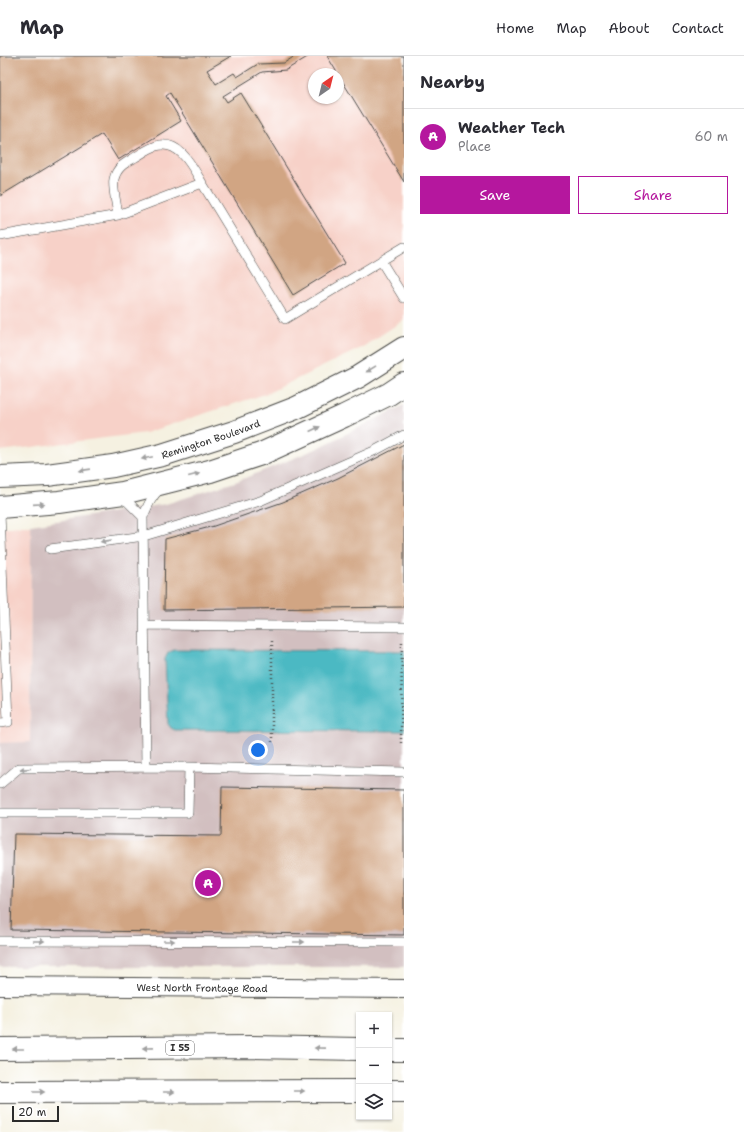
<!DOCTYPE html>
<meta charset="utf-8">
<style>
:root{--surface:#fff;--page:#f7f7f7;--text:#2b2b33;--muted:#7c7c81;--line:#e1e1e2;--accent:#b5179e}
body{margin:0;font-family:"Shantell Sans",sans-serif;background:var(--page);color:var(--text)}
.controls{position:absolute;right:12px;bottom:12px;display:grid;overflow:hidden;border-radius:0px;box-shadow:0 1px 3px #0004}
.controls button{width:36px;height:36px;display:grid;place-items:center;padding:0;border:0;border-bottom:1px solid var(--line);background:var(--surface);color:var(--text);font:20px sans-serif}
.compass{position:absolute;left:308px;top:12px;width:36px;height:36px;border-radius:50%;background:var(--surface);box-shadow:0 1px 3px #0004;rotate:35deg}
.scale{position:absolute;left:12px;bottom:10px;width:47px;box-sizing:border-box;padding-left:4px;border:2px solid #2b2b2b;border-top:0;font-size:11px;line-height:14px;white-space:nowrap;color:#2b2b2b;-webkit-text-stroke:3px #fff;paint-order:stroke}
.you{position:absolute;left:258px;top:694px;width:14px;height:14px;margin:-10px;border:3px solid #fff;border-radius:50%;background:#1a73e8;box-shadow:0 0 0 6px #1a73e833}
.badge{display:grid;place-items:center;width:26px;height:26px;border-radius:50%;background:var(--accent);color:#fff;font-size:13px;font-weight:700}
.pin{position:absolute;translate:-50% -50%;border:2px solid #fff;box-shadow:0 1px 4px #0006}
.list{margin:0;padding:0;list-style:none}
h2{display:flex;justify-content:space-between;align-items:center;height:52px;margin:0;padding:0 16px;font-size:17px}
h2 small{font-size:13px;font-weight:400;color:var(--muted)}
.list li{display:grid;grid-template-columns:26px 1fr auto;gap:12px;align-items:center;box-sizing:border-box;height:56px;padding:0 16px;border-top:1px solid var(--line)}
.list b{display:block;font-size:15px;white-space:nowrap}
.list p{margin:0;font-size:13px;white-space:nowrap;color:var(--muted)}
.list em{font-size:13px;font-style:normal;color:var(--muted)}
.actions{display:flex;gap:8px;padding:12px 16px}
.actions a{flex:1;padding:9px 0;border:1px solid var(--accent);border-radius:0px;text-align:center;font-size:14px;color:var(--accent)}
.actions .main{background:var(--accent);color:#fff}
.icon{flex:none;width:22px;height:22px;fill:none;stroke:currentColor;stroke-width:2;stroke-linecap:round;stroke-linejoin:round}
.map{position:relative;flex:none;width:404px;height:1076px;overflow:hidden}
header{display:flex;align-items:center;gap:24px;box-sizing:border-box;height:56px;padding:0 20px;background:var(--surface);border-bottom:1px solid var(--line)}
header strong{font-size:19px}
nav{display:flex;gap:22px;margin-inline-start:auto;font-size:14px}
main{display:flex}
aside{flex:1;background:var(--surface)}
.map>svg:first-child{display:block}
</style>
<header>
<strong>Map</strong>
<nav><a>Home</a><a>Map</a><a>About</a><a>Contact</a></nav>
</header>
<main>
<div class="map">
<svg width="404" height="1076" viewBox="0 0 404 1076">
<rect width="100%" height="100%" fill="#fff"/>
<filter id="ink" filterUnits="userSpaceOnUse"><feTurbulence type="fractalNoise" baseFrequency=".025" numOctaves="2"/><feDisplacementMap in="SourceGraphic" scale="8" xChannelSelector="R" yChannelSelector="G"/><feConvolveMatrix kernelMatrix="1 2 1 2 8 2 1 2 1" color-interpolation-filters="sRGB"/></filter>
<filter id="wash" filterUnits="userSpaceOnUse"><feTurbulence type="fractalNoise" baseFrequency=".012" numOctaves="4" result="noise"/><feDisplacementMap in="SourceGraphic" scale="16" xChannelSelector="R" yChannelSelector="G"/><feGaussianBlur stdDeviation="0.9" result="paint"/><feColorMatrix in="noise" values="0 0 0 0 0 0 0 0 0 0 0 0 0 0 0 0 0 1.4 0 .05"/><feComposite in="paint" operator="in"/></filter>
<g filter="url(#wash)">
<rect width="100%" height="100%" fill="#f5f1e1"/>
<path fill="#f7d1c8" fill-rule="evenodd" d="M0 0H404V264L361 292 268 337 145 377 0 395ZM314 18H338V42H314Z
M31 469 30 687H0V472Z"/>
<path fill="#d2bfc0" d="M404 349V911H0V687L30 686 31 469 166 448 238 425 316 393Z"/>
<path fill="#4bb9c3" stroke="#3b7277" d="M174 594 404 595V675L175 674 171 672 168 668 165 603 168 597Z"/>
<g id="blocks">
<path fill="#d1a583" d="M0 0H231L207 14 216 28 234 17 237 21 258 8 284 7 295 0H309L286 14 262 16 223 40 227 46 241 37 345 207 293 239 170 37 166 40 181 65 118 104 102 78 0 140Z
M327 0H404V126Z
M404 388V551L164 554 165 483 214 470 283 446 338 422Z
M222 731 404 734V879L11 874 14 778 221 780Z"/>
</g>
</g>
<g filter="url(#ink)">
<use href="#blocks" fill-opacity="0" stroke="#494946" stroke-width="1"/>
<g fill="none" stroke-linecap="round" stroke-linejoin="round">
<defs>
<path id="service" d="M202 127 118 159C117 150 112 131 114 123 117 111 125 107 134 102 141 98 149 92 156 90 179 83 192 110 202 127L285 263 404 191
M0 180 118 159
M381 205 404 242
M118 441 128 446 143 461
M0 456 8 666 0 667
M50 493 144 480 260 445 376 394 404 379
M145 569 404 571
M146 711 143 461C148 449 151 441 161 432
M0 728 19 712 189 711 404 716
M0 757H188L189 711
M0 885 404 886"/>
<g id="minor">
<path id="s1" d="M0 930 404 933"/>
</g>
<g id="tertiary">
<path id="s2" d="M0 421 47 419 113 410 162 399 234 376 296 352 358 321 404 292"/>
<path d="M0 451 59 446 123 437 210 415 261 398 344 360 389 338 404 328"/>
</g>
<path id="motorway" d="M0 993 253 991 359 993
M389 994H404
M389 1035H404
M0 1036 359 1035"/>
</defs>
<use href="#service" stroke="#494946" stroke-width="10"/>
<use href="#minor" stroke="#494946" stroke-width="20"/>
<use href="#tertiary" stroke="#494946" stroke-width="24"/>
<use href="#motorway" stroke="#494946" stroke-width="24"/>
<path stroke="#494946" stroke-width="2.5" stroke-dasharray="1 3" stroke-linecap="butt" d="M272 686V583
M401 687 402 584"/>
<use href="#service" stroke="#fff" stroke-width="9"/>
<use href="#minor" stroke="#fff" stroke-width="18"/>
<use href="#tertiary" stroke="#fff" stroke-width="22"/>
<use href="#motorway" stroke="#fff" stroke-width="22"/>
</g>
<defs><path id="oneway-solid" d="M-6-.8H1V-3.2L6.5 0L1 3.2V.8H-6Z"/></defs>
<g fill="#a0a0a0">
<use href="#oneway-solid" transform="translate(371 313) rotate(148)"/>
<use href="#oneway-solid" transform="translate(315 373) rotate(-25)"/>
<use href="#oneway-solid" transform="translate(147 402) rotate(168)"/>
<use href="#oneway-solid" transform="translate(85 414) rotate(172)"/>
<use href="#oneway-solid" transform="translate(194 419) rotate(-14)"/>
<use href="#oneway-solid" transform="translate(39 448) rotate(-4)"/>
<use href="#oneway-solid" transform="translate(106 485) rotate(172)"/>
<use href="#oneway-solid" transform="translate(25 713) rotate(175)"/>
<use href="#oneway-solid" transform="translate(39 885)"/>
<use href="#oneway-solid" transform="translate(169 885)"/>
<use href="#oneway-solid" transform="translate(299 886)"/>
<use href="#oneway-solid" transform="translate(148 992) rotate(179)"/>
<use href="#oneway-solid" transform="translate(320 992) rotate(-179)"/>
<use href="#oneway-solid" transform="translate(18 993) rotate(-180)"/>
<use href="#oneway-solid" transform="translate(299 1035)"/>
<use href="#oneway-solid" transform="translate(39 1036)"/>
<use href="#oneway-solid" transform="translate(169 1036)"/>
</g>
</g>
<g text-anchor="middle" stroke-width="3.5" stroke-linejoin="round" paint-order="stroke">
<rect fill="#fff" stroke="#6b6b6b" stroke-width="1" x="166" y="985" width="28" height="14" rx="3"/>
<g font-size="9" font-weight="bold" fill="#2b2b2b">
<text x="180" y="995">I 55</text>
</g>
<g font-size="10" fill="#2b2b2b" stroke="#fff">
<text dy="4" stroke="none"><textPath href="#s2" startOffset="215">Remington Boulevard</textPath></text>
<text dy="4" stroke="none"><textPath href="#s1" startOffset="202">West North Frontage Road</textPath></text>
</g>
</g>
</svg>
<div class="controls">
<button>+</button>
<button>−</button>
<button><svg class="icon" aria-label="layers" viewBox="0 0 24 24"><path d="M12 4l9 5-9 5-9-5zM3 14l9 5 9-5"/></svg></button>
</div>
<svg class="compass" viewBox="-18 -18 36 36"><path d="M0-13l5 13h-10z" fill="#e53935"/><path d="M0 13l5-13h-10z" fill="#7c7c81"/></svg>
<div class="scale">20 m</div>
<div class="you"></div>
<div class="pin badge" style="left:208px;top:827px">A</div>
</div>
<aside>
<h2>Nearby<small></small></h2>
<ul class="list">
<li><span class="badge">A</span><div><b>Weather Tech</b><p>Place</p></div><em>60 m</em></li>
</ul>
<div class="actions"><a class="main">Save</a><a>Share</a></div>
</aside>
</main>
